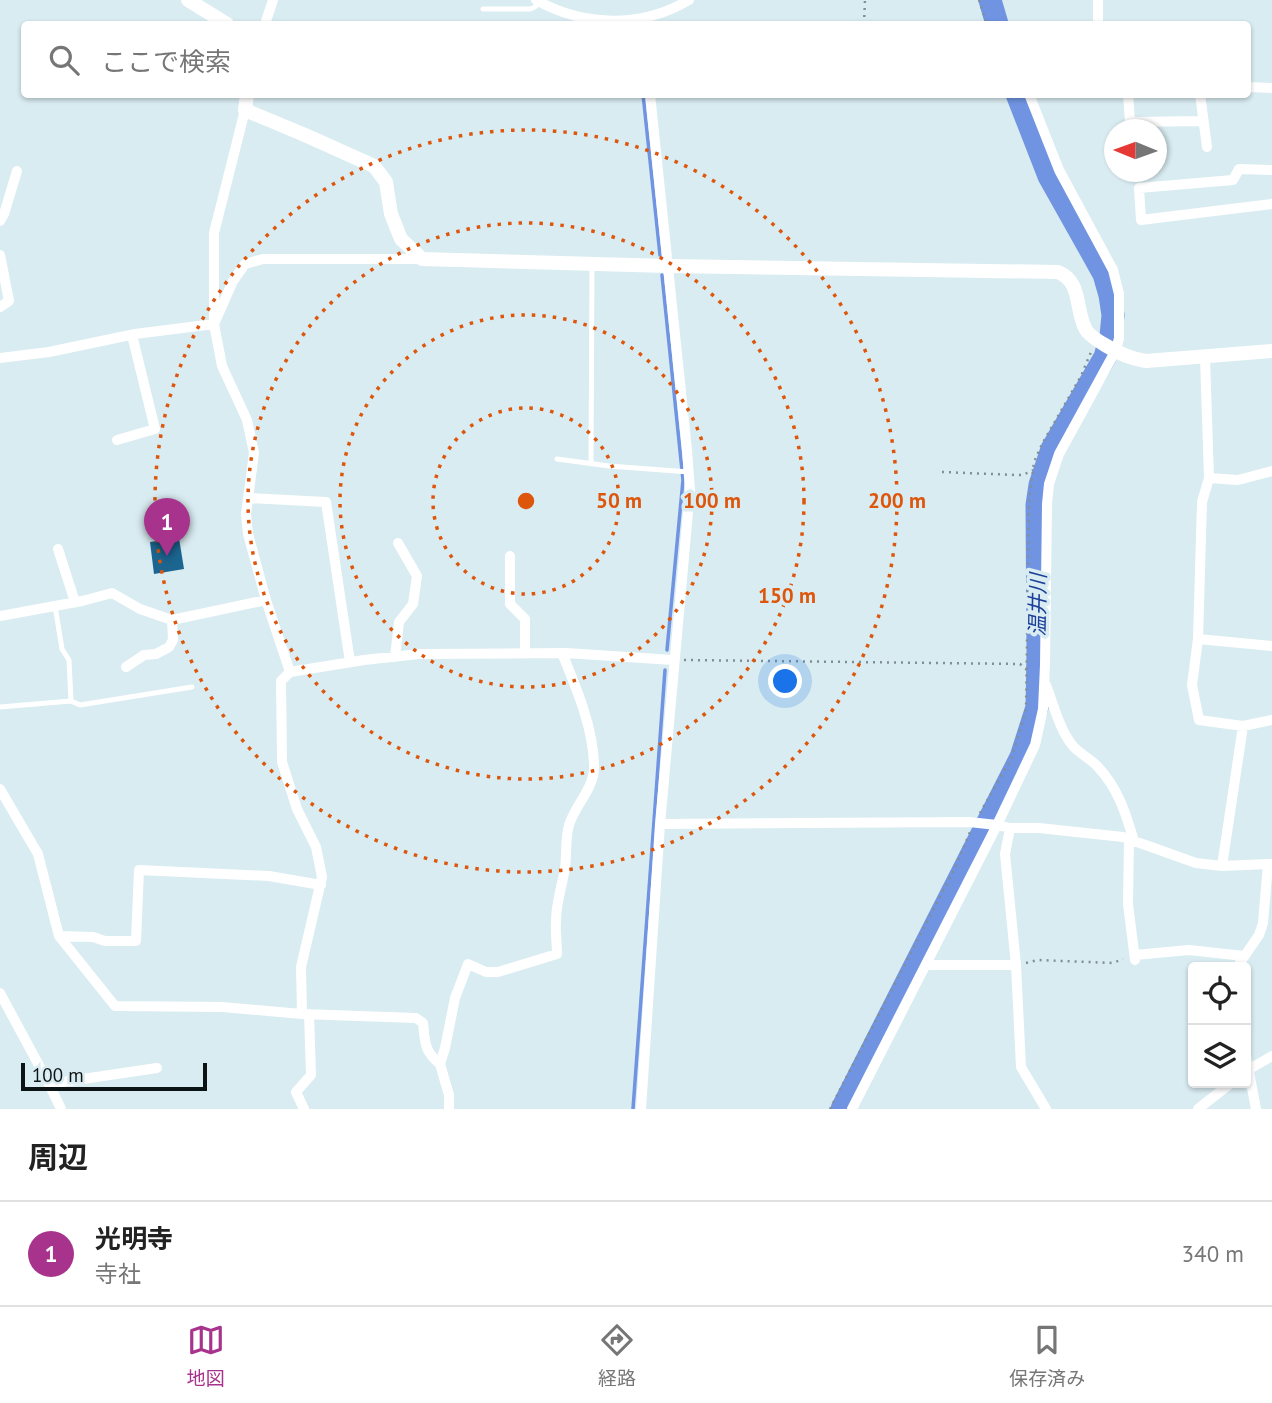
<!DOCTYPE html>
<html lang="ja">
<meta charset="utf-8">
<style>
:root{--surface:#fff;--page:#f6f6f6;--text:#222;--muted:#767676;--line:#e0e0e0;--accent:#a7338d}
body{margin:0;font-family:"PT Sans","Noto Sans JP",sans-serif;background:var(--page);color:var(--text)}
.controls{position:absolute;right:21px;bottom:21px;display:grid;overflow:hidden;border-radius:7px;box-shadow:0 2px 5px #0004}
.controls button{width:63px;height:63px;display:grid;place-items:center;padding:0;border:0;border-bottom:2px solid var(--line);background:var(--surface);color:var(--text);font:35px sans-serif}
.compass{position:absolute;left:1104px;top:119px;width:63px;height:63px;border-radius:50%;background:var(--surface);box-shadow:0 2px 5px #0004;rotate:271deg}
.scale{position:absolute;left:21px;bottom:18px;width:186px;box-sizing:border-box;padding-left:7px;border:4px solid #0c1315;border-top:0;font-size:19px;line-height:24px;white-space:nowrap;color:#0c1315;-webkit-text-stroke:5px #d9ecf1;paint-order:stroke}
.you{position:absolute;left:786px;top:682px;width:24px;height:24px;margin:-18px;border:5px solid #fff;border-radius:50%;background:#1a73e8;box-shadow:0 0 0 10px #1a73e833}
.badge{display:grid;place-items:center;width:46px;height:46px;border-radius:50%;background:var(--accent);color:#fff;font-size:23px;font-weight:700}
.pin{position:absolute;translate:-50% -58px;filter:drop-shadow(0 2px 4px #0008)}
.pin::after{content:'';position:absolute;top:37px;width:24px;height:21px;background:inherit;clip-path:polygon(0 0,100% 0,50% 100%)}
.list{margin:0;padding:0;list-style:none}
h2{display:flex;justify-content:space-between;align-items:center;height:91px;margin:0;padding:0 28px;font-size:30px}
h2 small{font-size:23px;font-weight:400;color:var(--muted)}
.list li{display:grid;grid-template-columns:46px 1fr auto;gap:21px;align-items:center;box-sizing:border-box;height:105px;padding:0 28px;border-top:2px solid var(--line)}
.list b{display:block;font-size:26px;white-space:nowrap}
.list p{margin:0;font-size:23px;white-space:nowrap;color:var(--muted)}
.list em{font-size:23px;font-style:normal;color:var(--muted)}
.icon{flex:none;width:38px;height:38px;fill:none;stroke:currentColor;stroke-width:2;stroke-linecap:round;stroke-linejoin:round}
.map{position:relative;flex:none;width:1272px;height:1109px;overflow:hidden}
.search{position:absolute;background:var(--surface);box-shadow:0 2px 5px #0004;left:21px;right:21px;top:21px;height:77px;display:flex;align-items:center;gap:18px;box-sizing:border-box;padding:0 24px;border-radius:7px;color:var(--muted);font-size:26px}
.sheet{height:196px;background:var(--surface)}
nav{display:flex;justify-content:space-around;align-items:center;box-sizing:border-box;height:98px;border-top:2px solid var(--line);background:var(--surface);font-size:19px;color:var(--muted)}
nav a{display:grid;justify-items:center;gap:4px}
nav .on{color:var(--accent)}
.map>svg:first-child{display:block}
</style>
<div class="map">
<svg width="1272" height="1109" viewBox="0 0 1272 1109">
<rect width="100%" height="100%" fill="#d9ecf1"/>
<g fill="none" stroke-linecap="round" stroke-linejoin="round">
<path stroke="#7094e2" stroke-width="3.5" d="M643 94 660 255
M662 275 683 480 667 650
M633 1109 665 670"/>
<path stroke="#7094e2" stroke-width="23" d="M990 0 997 24
M842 1109 1021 757 1037 707 1038 651 1037 505 1040 485 1052 449 1105 357 1111 336 1113 315 1110 295 1104 274 1049 176 1017 94"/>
</g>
<path fill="#1b6590" d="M179 538 184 569 154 574 150 542Z"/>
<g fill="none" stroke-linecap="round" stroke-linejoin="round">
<path stroke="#818f93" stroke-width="2.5" stroke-dasharray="2 5" stroke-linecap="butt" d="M979 0 987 24
M864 24 865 0
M942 472 1016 475H1023L1033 470
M684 660 1020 664 1027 670
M980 813 1012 757 1026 710 1029 502 1034 462 1042 444 1081 376 1091 352
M1026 963 1038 960 1113 963 1123 959
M830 1109 955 868 970 832"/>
<path stroke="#fff" stroke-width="5" d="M483 9H530L535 7 539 2
M557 459 609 466 689 472
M591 464 592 264
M55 606 62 649 69 660 71 701
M0 707 71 701 80 705 192 687"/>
<path stroke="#fff" stroke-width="10" d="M536 0C584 27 642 28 689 0
M265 24 273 0
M1098 24V0
M1248 87 1272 88
M1128 94 1130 122 1202 121
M1200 94 1207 147
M245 110 214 233V324L222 366 247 420 254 453 246 514 248 534 266 600 290 672 364 660 419 654 566 653 673 660
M1272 170 1239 169 1233 180 1139 188 1141 220 1272 204
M0 221 4 214 17 171
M0 255 9 301 0 307
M1205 357 1209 478 1202 502 1198 639 1192 685 1199 720 1243 726 1272 720
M0 358 49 352 135 334 214 324 233 281 245 264 263 259H422
M117 440 155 429 132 335
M1209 478 1238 480 1272 471
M248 498 326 502 350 662
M58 549 75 602
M510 556V604L525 619V653
M0 616 82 601 112 593 140 609 172 620 266 600
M1198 639 1272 646
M395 657 399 622 413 604 417 576 398 543
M126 667 144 655 156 654 169 647 173 640 172 620
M290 672 281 681 282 762 297 809 316 847 322 877 301 967 302 1014
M1046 685C1053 703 1060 731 1073 746 1080 754 1091 759 1098 767 1118 788 1126 814 1134 841
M0 789 38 854 59 936 115 1006 222 1007 302 1014 416 1018 423 1023C425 1042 424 1051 440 1064
M660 824 969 822 997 825 1010 828H1039L1123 837 1196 863 1222 866 1268 864
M1010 828 1005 854 1016 965 1021 1067 1046 1109
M1129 839 1128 904 1135 960
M1222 866 1243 726
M59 936 93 937 105 941H136L139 870 269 876 321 885
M1135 955 1189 950 1244 956
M926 965H1016
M1237 967 1259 935 1263 923 1268 864H1272
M0 993 49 1084 61 1109
M1246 1056 1256 1109
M1246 1071 1272 1056
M49 1084 157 1068
M304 1109 296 1092 311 1075 309 1014
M449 1109V1095L440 1064 445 1048 455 998 468 964 486 972H498L557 954C557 943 555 932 556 921 556 903 562 886 565 868 567 854 565 839 569 825 575 805 594 789 594 767 594 729 576 687 562 653
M641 1109 660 824 690 490 687 450 650 94
M852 1109 997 825 1035 745 1043 709 1045 665 1047 504 1049 484 1059 454 1116 350 1119 338V294L1113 270 1059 170 1029 94
M1198 1109 1231 1083"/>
<path stroke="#fff" stroke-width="14" d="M188 0 227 24
M247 94 245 110 305 135 374 166 386 182 391 214 401 239 422 259 667 266 1058 272C1082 282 1075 308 1085 328 1089 338 1120 354 1130 357 1135 359 1141 360 1146 361L1272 351"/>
</g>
<g fill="none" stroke="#dd560c" stroke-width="3.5" stroke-dasharray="3.5 7">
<circle cx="526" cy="501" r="93"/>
<circle cx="526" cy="501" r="186"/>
<circle cx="526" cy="501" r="278"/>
<circle cx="526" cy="501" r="371"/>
</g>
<g text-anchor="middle" stroke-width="7" stroke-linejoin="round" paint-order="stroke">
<g font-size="21" font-style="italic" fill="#1c3f99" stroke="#d9ecf1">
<text transform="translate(1038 605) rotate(-89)" y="7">温井川</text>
</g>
</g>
<circle cx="526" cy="501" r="10" fill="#dd560c" stroke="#d9ecf1" stroke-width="3.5"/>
<g font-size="21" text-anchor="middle" font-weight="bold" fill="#dd560c" stroke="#d9ecf1" stroke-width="7" stroke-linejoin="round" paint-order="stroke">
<text x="619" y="508">50 m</text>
<text x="712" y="508">100 m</text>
<text x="897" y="508">200 m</text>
<text x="787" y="603">150 m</text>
</g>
</svg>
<div class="controls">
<button><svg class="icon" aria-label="locate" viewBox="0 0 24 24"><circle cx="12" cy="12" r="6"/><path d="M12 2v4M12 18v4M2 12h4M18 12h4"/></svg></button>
<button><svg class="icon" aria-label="layers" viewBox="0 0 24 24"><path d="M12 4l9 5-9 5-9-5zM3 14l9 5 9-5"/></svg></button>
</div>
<svg class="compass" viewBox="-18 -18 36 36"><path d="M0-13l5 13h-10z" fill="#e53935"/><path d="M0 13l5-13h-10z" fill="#767676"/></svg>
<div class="scale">100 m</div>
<div class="you"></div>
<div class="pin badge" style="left:167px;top:556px">1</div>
<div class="search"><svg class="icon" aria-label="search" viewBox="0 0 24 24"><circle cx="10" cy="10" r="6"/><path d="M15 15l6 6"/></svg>ここで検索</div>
</div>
<section class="sheet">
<h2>周辺<small></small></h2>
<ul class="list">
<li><span class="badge">1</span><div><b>光明寺</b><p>寺社</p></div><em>340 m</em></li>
</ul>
</section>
<nav>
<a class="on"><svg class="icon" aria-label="map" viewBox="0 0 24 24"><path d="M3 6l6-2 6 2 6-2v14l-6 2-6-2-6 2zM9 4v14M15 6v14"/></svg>地図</a>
<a><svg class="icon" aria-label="directions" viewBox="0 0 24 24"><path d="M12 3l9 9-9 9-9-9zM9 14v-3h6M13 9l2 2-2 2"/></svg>経路</a>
<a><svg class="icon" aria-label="saved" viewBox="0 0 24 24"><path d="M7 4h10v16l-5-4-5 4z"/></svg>保存済み</a>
</nav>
